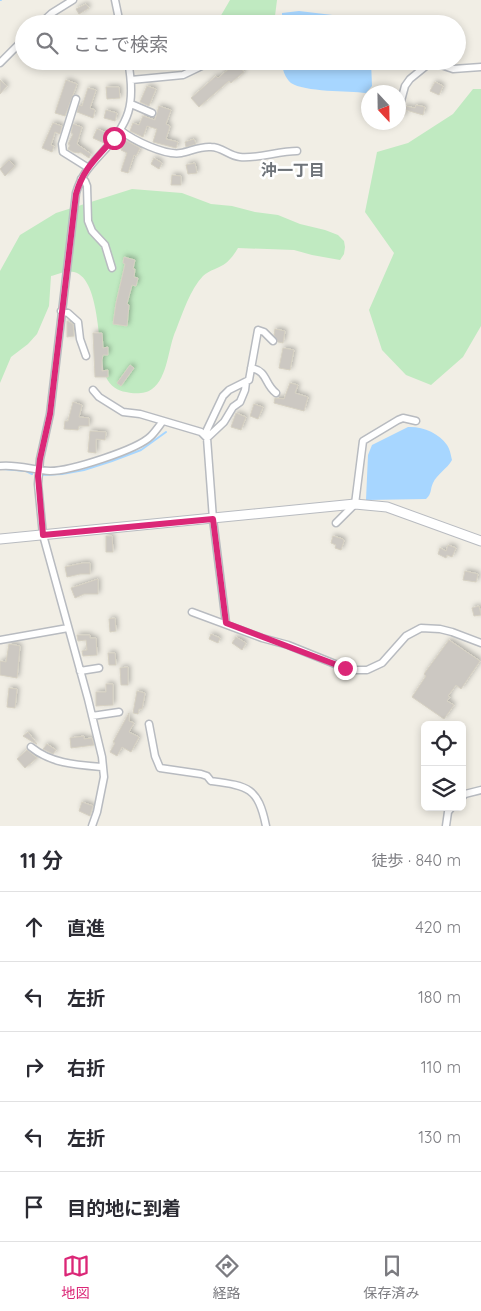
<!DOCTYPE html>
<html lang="ja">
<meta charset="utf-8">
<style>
:root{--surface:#fff;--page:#f2f2f3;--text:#2b2b33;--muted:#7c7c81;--line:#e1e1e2;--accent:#db2777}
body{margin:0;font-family:Quicksand,"Noto Sans JP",sans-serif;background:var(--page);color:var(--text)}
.controls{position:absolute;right:15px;bottom:15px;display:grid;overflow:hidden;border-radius:8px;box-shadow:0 2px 8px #0003}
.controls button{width:45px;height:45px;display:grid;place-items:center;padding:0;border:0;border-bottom:1px solid var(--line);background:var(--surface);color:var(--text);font:25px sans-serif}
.compass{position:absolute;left:361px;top:85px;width:45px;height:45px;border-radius:50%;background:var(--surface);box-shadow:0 2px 8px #0003;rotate:158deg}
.stop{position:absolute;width:15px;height:15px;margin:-11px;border:4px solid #db2777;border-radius:50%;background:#fff}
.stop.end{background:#db2777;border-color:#fff;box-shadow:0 1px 5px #0008}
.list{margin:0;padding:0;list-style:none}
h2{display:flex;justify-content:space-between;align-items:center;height:65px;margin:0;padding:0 20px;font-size:21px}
h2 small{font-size:16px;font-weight:400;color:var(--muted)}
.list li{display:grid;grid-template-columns:32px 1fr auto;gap:15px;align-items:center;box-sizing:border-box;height:70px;padding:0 20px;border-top:1px solid var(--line)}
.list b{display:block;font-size:19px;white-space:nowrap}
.list em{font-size:16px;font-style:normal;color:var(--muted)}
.icon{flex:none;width:28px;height:28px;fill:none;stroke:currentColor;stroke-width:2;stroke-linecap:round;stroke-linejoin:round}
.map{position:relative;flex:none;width:481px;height:826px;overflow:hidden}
.search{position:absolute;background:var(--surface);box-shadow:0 2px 8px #0003;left:15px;right:15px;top:15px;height:55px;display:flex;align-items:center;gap:12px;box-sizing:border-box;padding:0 18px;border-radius:28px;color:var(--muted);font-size:19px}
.sheet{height:415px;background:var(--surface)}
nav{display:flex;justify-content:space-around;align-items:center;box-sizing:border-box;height:70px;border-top:1px solid var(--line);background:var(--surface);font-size:14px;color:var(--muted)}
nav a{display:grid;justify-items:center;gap:2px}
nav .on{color:var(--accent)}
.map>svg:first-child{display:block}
</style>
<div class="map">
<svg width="481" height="826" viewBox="0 0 481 826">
<defs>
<filter id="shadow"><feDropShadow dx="2" dy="-2" stdDeviation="2.5" flood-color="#0004"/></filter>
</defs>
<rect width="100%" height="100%" fill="#f1eee5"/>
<path fill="#c0eac1" d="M230 0H277L274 24H216Z
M473 89H481V326L463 357 431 385 406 375 382 350 369 310 394 253 365 212 377 152 408 143 453 114Z
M132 189 182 193 211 204 232 206 255 212 278 215 300 224 325 230 338 235 344 241 345 247 344 254 340 260 312 255 294 250 238 248C235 253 231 259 226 263 220 268 209 270 203 276 190 290 183 312 176 330 168 347 168 378 152 389 146 394 134 394 126 392 118 391 110 386 106 377 97 355 102 279 74 272 67 270 58 274 51 276L49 306 37 334 28 344 11 357 0 383V271L20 235 56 213Z"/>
<path fill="#a7d6ff" d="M299 11 366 19 368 24H282V13Z
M282 61H371L372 86 366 93C349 91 304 92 291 83 285 78 282 69 282 61Z
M408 427C422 426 439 433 447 445 450 449 451 456 452 460 447 469 437 474 433 483 430 489 432 494 426 499L366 500 368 455 372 445Z"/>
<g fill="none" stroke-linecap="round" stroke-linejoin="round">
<path stroke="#a7d6ff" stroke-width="2" d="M0 0H1
M3 469 26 471 32 474
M42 475 62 474 84 470 112 461 141 450 166 432"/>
</g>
<path fill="#ccc8c2" stroke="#d6d1c3" filter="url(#shadow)" d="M86 4 89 8 79 14 76 9Z
M236 63 244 72 231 83 229 81 199 107 191 98 216 76 218 78Z
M0 80 7 86 0 94Z
M66 80 77 84 65 116 55 113Z
M435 82 443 86 439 95 430 91Z
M147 86 156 89 149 106 140 102Z
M106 87H119L120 98 107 99Z
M88 88 96 90 90 108 95 110 93 118 77 112 79 105 82 106Z
M416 105 425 107 423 115 406 110 404 116H401L405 106 415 108Z
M159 106 171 110 166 124 170 126 166 139 178 142 176 148 153 142 157 129 147 126 143 137 130 131 133 123 139 125 143 116 155 120Z
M106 110 117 113 115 121 104 118Z
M53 123 62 126 60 134 55 132 51 145 54 146 52 152 42 148Z
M73 124 82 127 77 144 91 154 89 158 80 152 79 153 73 152 68 149 70 145 68 144 73 134 71 133Z
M97 129 110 134 104 143 93 138Z
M194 139 196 144 186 147 185 142Z
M125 140 140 148 136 156 134 155 128 173 121 171 127 153 121 150Z
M154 158 162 163 159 169 151 164Z
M9 160 15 166 5 176 0 169Z
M195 163 197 173 188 174 186 165Z
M172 175 181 176V185H171Z
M124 257 135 260 133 269H135L134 277 138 278 136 286 132 285 127 304 129 305 127 326 113 324 116 303 125 264 123 263Z
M67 321 73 324 74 336 67 337Z
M275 329 285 331 283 343 278 342 274 335Z
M93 333H102L103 348 108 347V355H103L102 360V371L108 370V377H95Z
M283 348 294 350 290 370 279 368Z
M130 365 134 368 121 386 117 383Z
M290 383 298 385 295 393 308 397 304 411 274 403 275 398 284 399Z
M73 402 82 405 79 417 89 418V426H79L78 430 64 429 65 421H68Z
M254 404 263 407 258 419 250 416Z
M236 413 246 417 241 430 231 427Z
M90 431 106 432 105 440 96 439V453L88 452Z
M106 536H112L113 552H106Z
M333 536 343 539 344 541 341 550 335 548 336 545 331 543Z
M448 545 456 548 452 557 447 555 446 558 438 554 440 548 446 551Z
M83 563H90V574H80L67 577 65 567Z
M465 571 478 574 476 582 463 580Z
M98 579V594H84L75 598 71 588Z
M479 606 481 615 474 616 472 608Z
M115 618 116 631 110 632 109 619Z
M211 634 220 638 218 643 209 639Z
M77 635H90V638H96L97 655 83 656 82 651 87 650 86 640 78 641Z
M236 637 246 643 242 650 232 643Z
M449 640 480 661 461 689 456 685 448 696 450 697 447 701 454 705 444 719 412 697 426 676 424 674 429 667Z
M9 644 20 646 17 678 0 675V661L6 662Z
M108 653H115L116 665H109Z
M128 667V685H121L120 668Z
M106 684H113V705L96 706V692H106Z
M9 688 17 689 15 708 7 707Z
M137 691 145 693 142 709H139L138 714 133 713Z
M129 713V721L134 723 129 732 139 737 131 752 122 747 117 756 110 752 115 743 113 742Z
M28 732 37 744H36L23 736Z
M84 736V739L92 738 94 745 71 748 70 738Z
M47 744 56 750 53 754 43 749Z
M27 750 37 758 25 768 17 759Z
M82 802 93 806 90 816 79 811Z"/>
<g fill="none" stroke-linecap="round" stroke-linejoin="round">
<defs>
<path id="minor" d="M115 0 120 24
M40 24 52 13 73 0
M0 63 24 39
M131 80 183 75 212 61
M76 99 62 144 63 152 87 167
M131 104 152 113
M398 112 405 86 410 79 426 66 435 63 453 69 481 67
M120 130C133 140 165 156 181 153 191 151 201 146 211 147 222 147 229 156 240 157 256 159 279 151 297 151
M81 179 85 181 87 186 88 221 92 231 105 245 112 268
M61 311 68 313 78 322 80 339 86 356
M251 368C268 371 264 384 276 393
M93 390 99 397 123 412 140 414 201 432 207 438 213 519 226 623
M205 434 223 396 229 390 249 380 258 330 264 332 273 341
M207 438 224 422 233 407 240 402 245 390 246 382
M0 466C17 464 33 470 50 471 70 471 137 450 151 436 155 432 159 426 163 421
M336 523 355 504 363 441 398 420 403 418 416 421
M192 612 262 638 288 645 345 668 356 670H367L382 663 406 636 421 628 440 629 452 632 481 643
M0 640 68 628
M80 671 99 668
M92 716 119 712
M149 724 155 756 160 768 201 774 207 776 211 781C248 786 258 787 266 826
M31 747C52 764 77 765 103 767
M462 797 465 794 481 790
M92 826 97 812 104 777 102 757 88 699 43 535 38 484 40 459 50 414 76 193C81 176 88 168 100 155 130 123 136 104 128 61
M446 826 448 812 452 807"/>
<path id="tertiary" d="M0 539 355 504 387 507 481 541"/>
</defs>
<use href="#minor" stroke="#b8bbc0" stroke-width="9"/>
<use href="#tertiary" stroke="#b8bbc0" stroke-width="11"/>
<use href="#minor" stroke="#fff" stroke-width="6"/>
<use href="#tertiary" stroke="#fff" stroke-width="9"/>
</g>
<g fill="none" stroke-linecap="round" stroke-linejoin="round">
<path stroke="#db2777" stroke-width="6" d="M114 138C98 157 83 168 76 194L50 414 40 459 38 476 43 535 213 519 226 623 345 668"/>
</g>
<g text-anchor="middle" stroke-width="5" stroke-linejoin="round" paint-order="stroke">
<g font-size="16" font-weight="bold" fill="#6e7379" stroke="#fff">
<text x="293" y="176">沖一丁目</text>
</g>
</g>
</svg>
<div class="controls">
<button><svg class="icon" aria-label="locate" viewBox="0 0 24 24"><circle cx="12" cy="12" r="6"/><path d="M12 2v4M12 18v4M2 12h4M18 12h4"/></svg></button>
<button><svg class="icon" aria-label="layers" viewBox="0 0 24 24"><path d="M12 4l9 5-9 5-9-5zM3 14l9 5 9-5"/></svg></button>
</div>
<svg class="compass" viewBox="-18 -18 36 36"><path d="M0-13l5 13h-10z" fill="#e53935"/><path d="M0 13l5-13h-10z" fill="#7c7c81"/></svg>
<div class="stop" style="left:114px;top:138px"></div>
<div class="stop end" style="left:345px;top:668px"></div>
<div class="search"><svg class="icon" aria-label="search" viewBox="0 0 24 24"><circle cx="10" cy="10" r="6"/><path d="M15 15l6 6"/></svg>ここで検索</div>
</div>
<section class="sheet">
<h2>11 分<small>徒歩 · 840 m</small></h2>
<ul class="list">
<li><svg class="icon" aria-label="ahead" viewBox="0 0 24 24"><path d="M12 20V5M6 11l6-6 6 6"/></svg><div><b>直進</b></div><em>420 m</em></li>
<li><svg class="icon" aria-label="left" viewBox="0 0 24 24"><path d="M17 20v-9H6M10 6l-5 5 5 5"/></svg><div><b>左折</b></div><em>180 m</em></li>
<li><svg class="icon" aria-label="right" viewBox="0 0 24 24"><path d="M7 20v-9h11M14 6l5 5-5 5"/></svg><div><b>右折</b></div><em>110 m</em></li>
<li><svg class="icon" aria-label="left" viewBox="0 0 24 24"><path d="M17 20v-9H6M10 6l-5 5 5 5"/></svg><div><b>左折</b></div><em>130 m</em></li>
<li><svg class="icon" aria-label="arrive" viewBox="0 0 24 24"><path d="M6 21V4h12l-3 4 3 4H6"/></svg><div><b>目的地に到着</b></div></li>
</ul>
</section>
<nav>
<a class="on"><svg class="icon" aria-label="map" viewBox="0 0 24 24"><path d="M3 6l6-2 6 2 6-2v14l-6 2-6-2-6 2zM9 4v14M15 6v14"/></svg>地図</a>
<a><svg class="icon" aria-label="directions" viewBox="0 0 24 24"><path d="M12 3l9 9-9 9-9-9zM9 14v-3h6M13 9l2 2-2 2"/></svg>経路</a>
<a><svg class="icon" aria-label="saved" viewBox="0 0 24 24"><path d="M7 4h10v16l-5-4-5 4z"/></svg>保存済み</a>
</nav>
